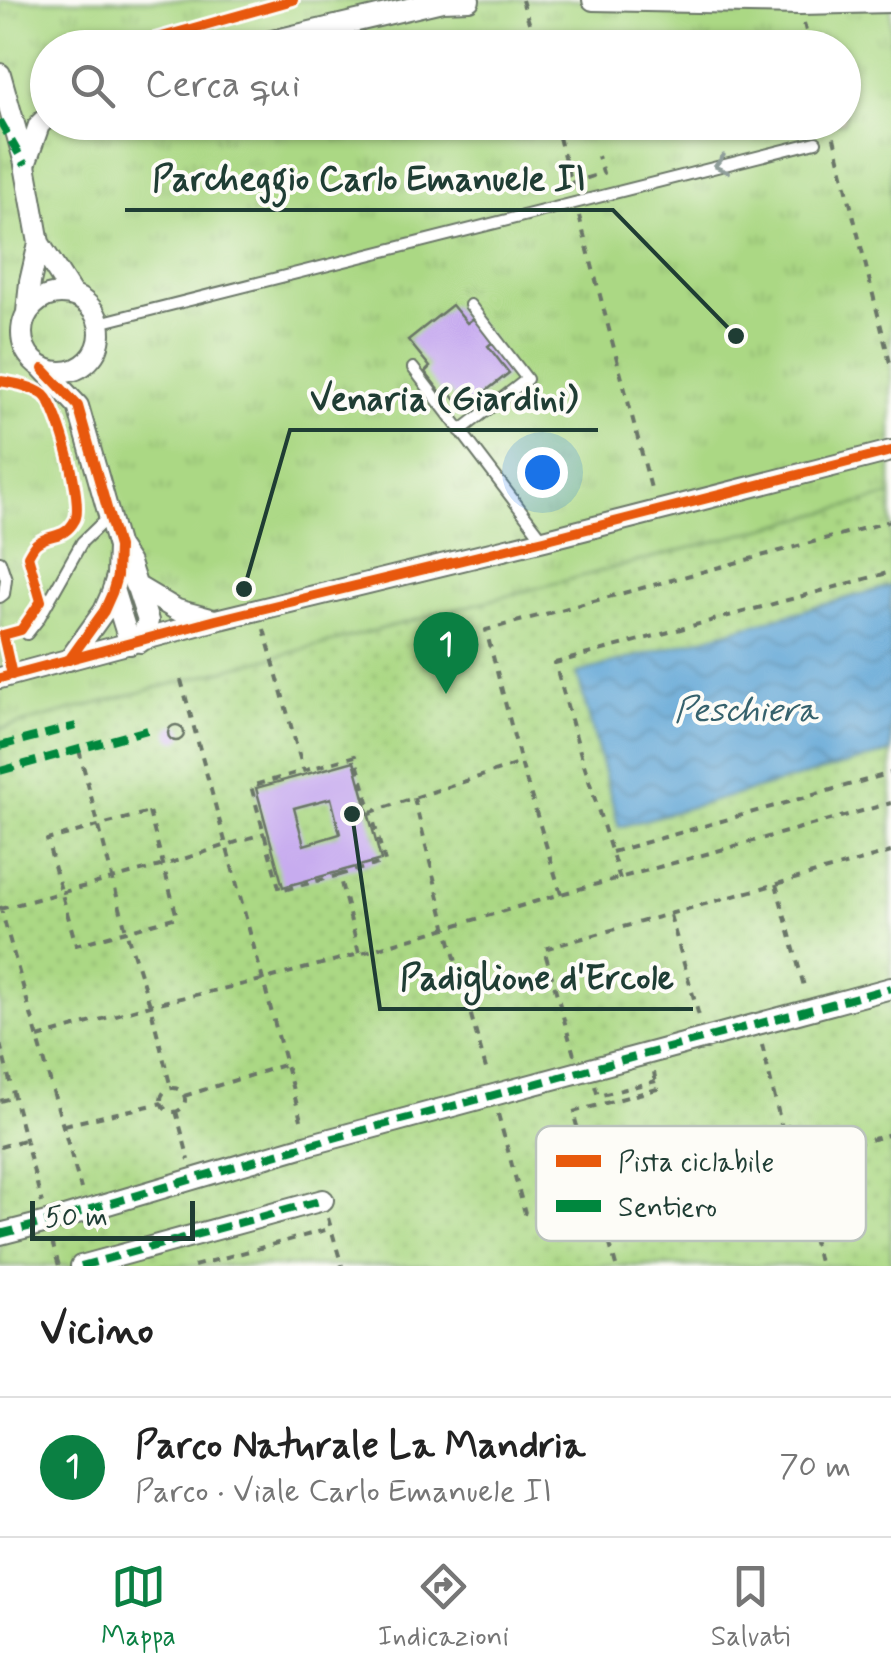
<!DOCTYPE html>
<html lang="it">
<meta charset="utf-8">
<style>
:root{--surface:#fff;--page:#f6f6f6;--text:#222;--muted:#767676;--line:#e0e0e0;--accent:#0b8043}
body{margin:0;font-family:Mynerve,sans-serif;background:var(--page);color:var(--text)}
.scale{position:absolute;left:30px;bottom:25px;width:165px;box-sizing:border-box;padding-left:10px;border:5px solid #1f3d34;border-top:0;font-size:28px;line-height:35px;white-space:nowrap;color:#1f3d34;-webkit-text-stroke:8px #fdfcf7;paint-order:stroke}
.you{position:absolute;left:542px;top:472px;width:35px;height:35px;margin:-25px;border:8px solid #fff;border-radius:50%;background:#1a73e8;box-shadow:0 0 0 15px #1a73e833}
.badge{display:grid;place-items:center;width:65px;height:65px;border-radius:50%;background:var(--accent);color:#fff;font-size:32px;font-weight:700}
.pin{position:absolute;translate:-50% -82px;filter:drop-shadow(0 2px 5px #0008)}
.pin::after{content:'';position:absolute;top:52px;width:35px;height:30px;background:inherit;clip-path:polygon(0 0,100% 0,50% 100%)}
.list{margin:0;padding:0;list-style:none}
h2{display:flex;justify-content:space-between;align-items:center;height:130px;margin:0;padding:0 40px;font-size:42px}
h2 small{font-size:32px;font-weight:400;color:var(--muted)}
.list li{display:grid;grid-template-columns:65px 1fr auto;gap:30px;align-items:center;box-sizing:border-box;height:140px;padding:0 40px;border-top:2px solid var(--line)}
.list b{display:block;font-size:38px;white-space:nowrap}
.list p{margin:0;font-size:32px;white-space:nowrap;color:var(--muted)}
.list em{font-size:32px;font-style:normal;color:var(--muted)}
.icon{flex:none;width:55px;height:55px;fill:none;stroke:currentColor;stroke-width:2;stroke-linecap:round;stroke-linejoin:round}
.map{position:relative;flex:none;width:891px;height:1266px;overflow:hidden}
.search{position:absolute;background:var(--surface);box-shadow:0 2px 8px #0004;left:30px;right:30px;top:30px;height:110px;display:flex;align-items:center;gap:25px;box-sizing:border-box;padding:0 35px;border-radius:55px;color:var(--muted);font-size:38px}
.sheet{height:270px;background:var(--surface)}
nav{display:flex;justify-content:space-around;align-items:center;box-sizing:border-box;height:140px;border-top:2px solid var(--line);background:var(--surface);font-size:28px;color:var(--muted)}
nav a{display:grid;justify-items:center;gap:5px}
nav .on{color:var(--accent)}
.map>svg:first-child{display:block}
</style>
<div class="map">
<svg width="891" height="1266" viewBox="0 0 891 1266">
<defs>
<pattern id="grass-tufts" width="24" height="20" patternUnits="userSpaceOnUse" patternTransform="scale(2.5)"><rect width="24" height="20" fill="#abd884"/><path d="M3 7l-1-3M5 7V3M7 7l1-3M15 17l-1-3M17 17v-4M19 17l1-3" fill="none" stroke="#93ba73"/></pattern>
<pattern id="garden-dots" width="8" height="8" patternUnits="userSpaceOnUse" patternTransform="scale(2.5)"><rect width="8" height="8" fill="#abd884"/><path d="M2 2h.1M6 6h.1" fill="none" stroke="#93ba73" stroke-width="1.8" stroke-linecap="round"/></pattern>
<pattern id="water-waves" width="16" height="10" patternUnits="userSpaceOnUse" patternTransform="scale(2.5)"><rect width="16" height="10" fill="#60a6d6"/><path d="M0 5q4-4 8 0t8 0" fill="none" stroke="#4f88ae"/></pattern>
</defs>
<rect width="100%" height="100%" fill="#fdfcf7"/>
<filter id="ink" filterUnits="userSpaceOnUse"><feTurbulence type="fractalNoise" baseFrequency=".01" numOctaves="2"/><feDisplacementMap in="SourceGraphic" scale="20" xChannelSelector="R" yChannelSelector="G"/><feConvolveMatrix kernelMatrix="1 2 1 2 8 2 1 2 1" color-interpolation-filters="sRGB"/></filter>
<filter id="wash" filterUnits="userSpaceOnUse"><feTurbulence type="fractalNoise" baseFrequency=".0048" numOctaves="4" result="noise"/><feDisplacementMap in="SourceGraphic" scale="40" xChannelSelector="R" yChannelSelector="G"/><feGaussianBlur stdDeviation="2.25" result="paint"/><feColorMatrix in="noise" values="0 0 0 0 0 0 0 0 0 0 0 0 0 0 0 0 0 1.4 0 .05"/><feComposite in="paint" operator="in"/></filter>
<g filter="url(#wash)">
<rect width="100%" height="100%" fill="#f5e0c7"/>
<path fill="url(#grass-tufts)" stroke="#658a5c" stroke-width="2.5" fill-rule="evenodd" d="M0 0H891V1266H0ZM48 48H844V122H48Z"/>
<path fill="url(#garden-dots)" stroke="#658a5c" stroke-width="2.5" d="M891 495V1266H0V729Z"/>
<path fill="url(#water-waves)" stroke="#407285" stroke-width="2.5" d="M891 586V752L619 827 577 673Z"/>
<g id="blocks">
<path fill="#c7acef" fill-rule="evenodd" d="M452 305 467 323 474 318 493 342 488 346 509 373 463 409 448 390 443 395 425 372 430 367 408 340Z
M168 733a8 8 0 1 1 16 0a8 8 0 1 1-16 0Z
M354 761 381 860 283 887 256 788ZM331 798 340 834 304 845 294 808Z"/>
</g>
</g>
<g filter="url(#ink)">
<use href="#blocks" fill-opacity="0" stroke="#6a7667" stroke-width="2.5"/>
<g fill="none" stroke-linecap="round" stroke-linejoin="round">
<defs>
<path id="lane" d="M99 323 816 142
M413 368 543 539
M460 431 527 379 470 305
M0 561 6 579 4 594 0 597
M27 634 38 620 82 542 108 517"/>
<path id="street" d="M593 0 800 4 891 2
M242 48 442 1 469 0
M0 74 25 163
M39 243 73 296
M22 333a39 39 0 1 1 78 0a39 39 0 1 1-78 0Z
M27 312 30 282 39 243 25 165 39 125 48 116
M43 369 78 406 118 547 117 576 112 593 104 611 69 660
M119 548 129 563 148 621 140 642
M135 585 177 610 214 620
M113 589 130 644
M0 678 216 620 544 540 891 451
M0 1234 47 1222 308 1145 891 988
M81 1266 323 1200"/>
</defs>
<use href="#lane" stroke="#6a7667" stroke-width="14"/>
<use href="#street" stroke="#6a7667" stroke-width="24"/>
<path stroke="#6a7667" stroke-width="4" stroke-dasharray="8 8" stroke-linecap="butt" d="M522 0 537 48
M804 23 810 48
M555 122 572 187
M830 122 891 367
M571 183 603 173 598 156
M579 216 652 492
M264 629 303 769
M181 680 303 1127
M79 750 126 931 150 1005 171 1088
M414 798 446 926 488 1076
M149 812 177 917 76 945 47 840Z
M612 852 891 773
M339 875 385 862 371 812
M620 879 581 755 555 663 891 572
M776 884 805 990
M561 894 521 763 486 630 891 521
M0 906 81 1189
M0 909 164 865 265 833
M670 915 699 1016
M359 953 339 875 280 891 251 786 355 756 371 812 521 763
M38 1038 150 1005 262 980 359 954 561 894 891 803
M0 1044 42 1203
M762 1045 782 1128
M574 1055 544 949 891 852
M595 1086 598 1096 656 1081
M161 1100a12 12 0 1 1 24 0a12 12 0 1 1-24 0Z
M184 1096 287 1064
M0 1101 14 1097
M176 1111 189 1160
M498 1114 525 1213 557 1221 760 1170
M64 1125 162 1103
M758 1159a33 33 0 1 1 66 0a33 33 0 1 1-66 0Z
M0 1147 24 1140
M824 1153 891 1134
M801 1191 820 1266
M328 1218 342 1266
M52 1242 59 1266
M194 1266 329 1229
M616 1266 573 1112 657 1089 654 1072"/>
<use href="#lane" stroke="#fff" stroke-width="10"/>
<use href="#street" stroke="#fff" stroke-width="20"/>
<path stroke="#00873e" stroke-width="8" stroke-dasharray="15 8" stroke-linecap="butt" d="M0 121 25 165
M0 746 76 726
M0 771 151 729
M0 1234 47 1222 308 1145 891 988
M81 1266 323 1200"/>
<defs>
<path id="cycleway" d="M123 48 293 0
M43 369 78 406 118 547 117 576 112 593 104 611 69 660
M0 381C14 383 32 386 44 395 59 408 84 503 75 520 64 540 52 532 37 543 33 546 31 551 28 556L41 601 21 630 3 635 12 675
M0 678 216 620 544 540 891 451"/>
</defs>
<use href="#cycleway" stroke="#fdfcf7" stroke-width="16"/>
<use href="#cycleway" stroke="#e8590c" stroke-width="10"/>
</g>
<defs><path id="oneway-chevron" d="M-2-3.5L2.5 0L-2 3.5" fill="none" stroke-width="1.6" stroke-linecap="round" stroke-linejoin="round" transform="scale(2.5)"/></defs>
<use stroke="#8f9e9a" href="#oneway-chevron" transform="translate(721 165) rotate(166)"/>
</g>
<g text-anchor="middle" stroke-width="8" stroke-linejoin="round" paint-order="stroke">
<g font-size="35" font-style="italic" fill="#36626d" stroke="#fdfcf7">
<text x="746" y="721">Peschiera</text>
</g>
</g>
<rect x="536" y="1126" width="330" height="115" rx="15" fill="#fdfcf7" stroke="#bac3bc" stroke-width="2.5"/>
<rect x="556" y="1155" width="45" height="12" fill="#e8590c"/>
<rect x="556" y="1200" width="45" height="12" fill="#00873e"/>
<g font-size="28" fill="#1f3d34">
<text x="618" y="1171">Pista ciclabile</text>
<text x="618" y="1216">Sentiero</text>
</g>
<path fill="none" stroke="#1f3d34" stroke-width="4" d="M736 336L613 210H125M244 589L290 430H598M352 814L380 1009H693"/>
<g fill="#1f3d34" stroke="#fdfcf7" stroke-width="4">
<circle cx="736" cy="336" r="10"/>
<circle cx="244" cy="589" r="10"/>
<circle cx="352" cy="814" r="10"/>
</g>
<g font-size="35" text-anchor="middle" font-weight="bold" fill="#1f3d34" stroke="#fdfcf7" stroke-width="8" stroke-linejoin="round" paint-order="stroke">
<text x="369" y="190">Parcheggio Carlo Emanuele II</text>
<text x="444" y="410">Venaria (Giardini)</text>
<text x="537" y="989">Padiglione d'Ercole</text>
</g>
</svg>
<div class="scale">50 m</div>
<div class="you"></div>
<div class="pin badge" style="left:446px;top:694px">1</div>
<div class="search"><svg class="icon" aria-label="search" viewBox="0 0 24 24"><circle cx="10" cy="10" r="6"/><path d="M15 15l6 6"/></svg>Cerca qui</div>
</div>
<section class="sheet">
<h2>Vicino<small></small></h2>
<ul class="list">
<li><span class="badge">1</span><div><b>Parco Naturale La Mandria</b><p>Parco · Viale Carlo Emanuele II</p></div><em>70 m</em></li>
</ul>
</section>
<nav>
<a class="on"><svg class="icon" aria-label="map" viewBox="0 0 24 24"><path d="M3 6l6-2 6 2 6-2v14l-6 2-6-2-6 2zM9 4v14M15 6v14"/></svg>Mappa</a>
<a><svg class="icon" aria-label="directions" viewBox="0 0 24 24"><path d="M12 3l9 9-9 9-9-9zM9 14v-3h6M13 9l2 2-2 2"/></svg>Indicazioni</a>
<a><svg class="icon" aria-label="saved" viewBox="0 0 24 24"><path d="M7 4h10v16l-5-4-5 4z"/></svg>Salvati</a>
</nav>
